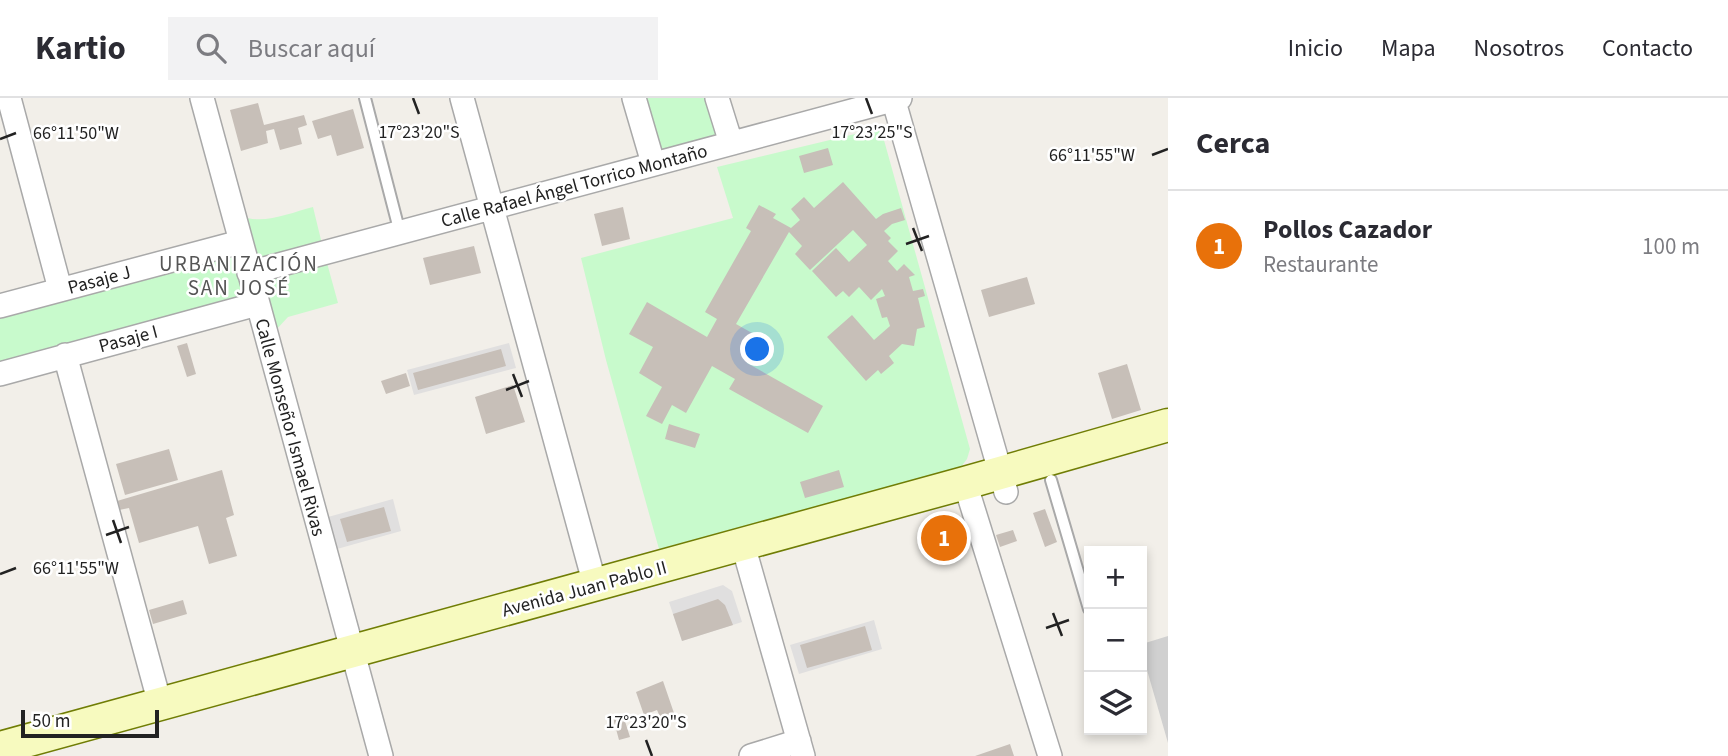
<!DOCTYPE html>
<html lang="es">
<meta charset="utf-8">
<style>
:root{--surface:#fff;--page:#f2f2f3;--text:#2b2b33;--muted:#7c7c81;--line:#e1e1e2;--accent:#d40000}
body{margin:0;font-family:"Source Sans 3",sans-serif;background:var(--page);color:var(--text)}
.controls{position:absolute;right:21px;bottom:21px;display:grid;overflow:hidden;border-radius:0px;box-shadow:0 4px 10px #0003}
.controls button{width:63px;height:63px;display:grid;place-items:center;padding:0;border:0;border-bottom:2px solid var(--line);background:var(--surface);color:var(--text);font:35px sans-serif}
.scale{position:absolute;left:21px;bottom:18px;width:138px;box-sizing:border-box;padding-left:7px;border:4px solid #222;border-top:0;font-size:19px;line-height:24px;white-space:nowrap;color:#222;-webkit-text-stroke:5px #fff;paint-order:stroke}
.you{position:absolute;left:758px;top:252px;width:24px;height:24px;margin:-18px;border:5px solid #fff;border-radius:50%;background:#1a73e8;box-shadow:0 0 0 10px #1a73e833}
.badge{display:grid;place-items:center;width:46px;height:46px;border-radius:50%;background:var(--accent);color:#fff;font-size:23px;font-weight:700}
.pin{position:absolute;translate:-50% -50%;border:4px solid #fff;box-shadow:0 2px 7px #0006}
.list{margin:0;padding:0;list-style:none}
h2{display:flex;justify-content:space-between;align-items:center;height:91px;margin:0;padding:0 28px;font-size:30px}
h2 small{font-size:23px;font-weight:400;color:var(--muted)}
.list li{display:grid;grid-template-columns:46px 1fr auto;gap:21px;align-items:center;box-sizing:border-box;height:112px;padding:0 28px;border-top:2px solid var(--line)}
.list b{display:block;font-size:26px;white-space:nowrap}
.list p{margin:0;font-size:23px;white-space:nowrap;color:var(--muted)}
.list em{font-size:23px;font-style:normal;color:var(--muted)}
.icon{flex:none;width:38px;height:38px;fill:none;stroke:currentColor;stroke-width:2;stroke-linecap:round;stroke-linejoin:round}
.map{position:relative;flex:none;width:1168px;height:658px;overflow:hidden}
header{display:flex;align-items:center;gap:42px;box-sizing:border-box;height:98px;padding:0 35px;background:var(--surface);border-bottom:2px solid var(--line)}
header strong{font-size:33px}
nav{display:flex;gap:38px;margin-inline-start:auto;font-size:24px}
.search{width:490px;height:63px;background:var(--page);display:flex;align-items:center;gap:18px;box-sizing:border-box;padding:0 24px;border-radius:0px;color:var(--muted);font-size:26px}
main{display:flex}
aside{flex:1;background:var(--surface)}
.map>svg:first-child{display:block}
</style>
<header>
<strong>Kartio</strong>
<div class="search"><svg class="icon" aria-label="search" viewBox="0 0 24 24"><circle cx="10" cy="10" r="6"/><path d="M15 15l6 6"/></svg>Buscar aquí</div>
<nav><a>Inicio</a><a>Mapa</a><a>Nosotros</a><a>Contacto</a></nav>
</header>
<main>
<div class="map">
<svg width="1168" height="658" viewBox="0 0 1168 658">
<rect width="100%" height="100%" fill="#f2efe9"/>
<path fill="#e0dfdf" d="M509 245 516 270 414 297 407 272Z
M393 401 401 433 337 451 328 419Z
M723 487 732 493 742 524 682 543 669 504Z
M874 522 882 551 799 576 790 547Z"/>
<path fill="#d0d0d0" d="M1168 538V645L1147 572 1142 573V546Z"/>
<path fill="#c8facc" d="M640 0H711L719 35 715 40 662 55Z
M876 31 882 35 970 351 967 361 961 369 659 451 606 262 581 160 733 120 717 69Z
M313 109 322 146 265 161 257 159 243 119C266 126 290 115 313 109Z
M231 157C242 166 247 186 239 199L0 270V217Z
M327 165 338 205 288 219 275 233 263 191 265 184 271 180Z"/>
<path fill="#c7bfb8" d="M258 5 264 27 304 17 307 27 298 30 302 46 280 52 274 31 266 33 268 45 241 53 230 12Z
M353 11 364 50 337 58 331 37 318 41 312 23Z
M828 50 833 67 804 75 799 58Z
M843 84 876 121 883 116 901 110 905 122 892 126 884 133 891 140 888 143 898 153 888 163 897 173 904 166 915 177 909 179 913 193 923 191 925 198 918 200 925 229 917 231 914 248 902 246 889 258 894 265 881 276 878 272 866 283 827 239 852 217 874 242 890 228 887 219 882 220 876 201 885 198 882 191 871 202 859 189 849 199 843 193 836 199 812 173 836 150 849 164 867 147 853 132 810 172 795 156 802 148 789 134 736 226 761 240 747 265 823 308 808 335 729 291 735 281 712 268 686 315 672 307 662 326 646 318 662 289 639 275 653 249 629 236 647 204 707 239 717 221 705 214 751 133 746 130 759 107 776 116 773 120 791 130 800 122 791 111 804 99 814 110Z
M623 109 630 141 602 148 594 116Z
M474 148 481 175 430 187 423 160Z
M1027 179 1035 206 989 219 981 192Z
M187 245 196 276 187 279 177 248Z
M501 251 506 268 418 292 413 275Z
M1127 266 1141 312 1112 321 1098 275Z
M406 275 410 288 386 296 381 283Z
M513 287 525 324 486 336 475 299Z
M669 326 700 336 695 350 665 341Z
M169 351 178 382 125 397 116 366Z
M222 372 234 417 226 420 237 458 209 466 198 428 139 445 129 410 119 412 117 403Z
M839 372 844 389 805 400 800 384Z
M384 409 391 433 347 444 340 421Z
M1045 411 1057 444 1045 449 1033 415Z
M1013 432 1017 443 1000 449 996 437Z
M718 501 725 507 733 527 682 543 673 516Z
M183 502 187 516 153 526 149 512Z
M865 528 872 552 807 570 800 547Z
M663 583 675 618 662 623 657 612 644 617 636 594Z
M623 617 630 639 619 642 613 620Z
M1010 646 1014 658H975Z"/>
<g fill="none" stroke-linecap="round" stroke-linejoin="round">
<defs>
<path id="lane" d="M365 0 400 135
M1051 382 1089 511"/>
<path id="street" d="M9 0 60 191
M202 0 381 658
M462 0 595 487
M634 0 653 65
M717 0 731 45
M893 0 1006 394
M249 175 900 0
M0 208 240 144
M65 257 160 606
M0 276 257 206
M965 385 1050 658
M743 447 803 658
M751 658 799 643"/>
<path id="secondary" d="M0 650 965 385 1168 327"/>
</defs>
<use href="#lane" stroke="#a9a9a9" stroke-width="14"/>
<use href="#street" stroke="#a9a9a9" stroke-width="26"/>
<use href="#secondary" stroke="#707d05" stroke-width="35"/>
<use href="#lane" stroke="#fff" stroke-width="10"/>
<use href="#street" stroke="#fff" stroke-width="23"/>
<use href="#secondary" stroke="#f7fabf" stroke-width="32"/>
</g>
<path fill="none" stroke="#222" stroke-width="2.5" d="M413 0 419 16M866 0 872 16M0 41 16 35M1152 57 1168 51M913 130 922 153M906 146 929 138M513 276 522 299M506 292 529 283M113 422 121 445M106 437 129 429M0 476 16 470M1053 515 1062 538M1046 530 1069 522M646 642 652 658"/>
<g text-anchor="middle" stroke-width="5" stroke-linejoin="round" paint-order="stroke">
<g font-size="19" fill="#222" stroke="#fff">
<text transform="translate(574 87) rotate(-15)" y="7">Calle Rafael Ángel Torrico Montaño</text>
<text transform="translate(99 181) rotate(-15)" y="7">Pasaje J</text>
<text transform="translate(128 240) rotate(-15)" y="7">Pasaje I</text>
<text transform="translate(291 329) rotate(75)" y="7">Calle Monseñor Ismael Rivas</text>
<text transform="translate(584 490) rotate(-15)" y="7">Avenida Juan Pablo II</text>
</g>
<g font-size="21" letter-spacing="2" fill="#555" stroke="#fff">
<text x="239" y="173">URBANIZACIÓN<tspan x="239" dy="24">SAN JOSÉ</tspan></text>
</g>
</g>
<g font-size="18" text-anchor="middle" fill="#222" stroke="#fff" stroke-width="5" stroke-linejoin="round" paint-order="stroke">
<text x="419" y="40">17°23'20"S</text>
<text x="872" y="40">17°23'25"S</text>
<text x="76" y="41">66°11'50"W</text>
<text x="1092" y="63">66°11'55"W</text>
<text x="76" y="476">66°11'55"W</text>
<text x="646" y="630">17°23'20"S</text>
</g>
</svg>
<div class="controls">
<button>+</button>
<button>−</button>
<button><svg class="icon" aria-label="layers" viewBox="0 0 24 24"><path d="M12 4l9 5-9 5-9-5zM3 14l9 5 9-5"/></svg></button>
</div>
<div class="scale">50 m</div>
<div class="you"></div>
<div class="pin badge" style="left:944px;top:440px;background:#e8710a">1</div>
</div>
<aside>
<h2>Cerca<small></small></h2>
<ul class="list">
<li><span class="badge" style="background:#e8710a">1</span><div><b>Pollos Cazador</b><p>Restaurante</p></div><em>100 m</em></li>
</ul>
</aside>
</main>
